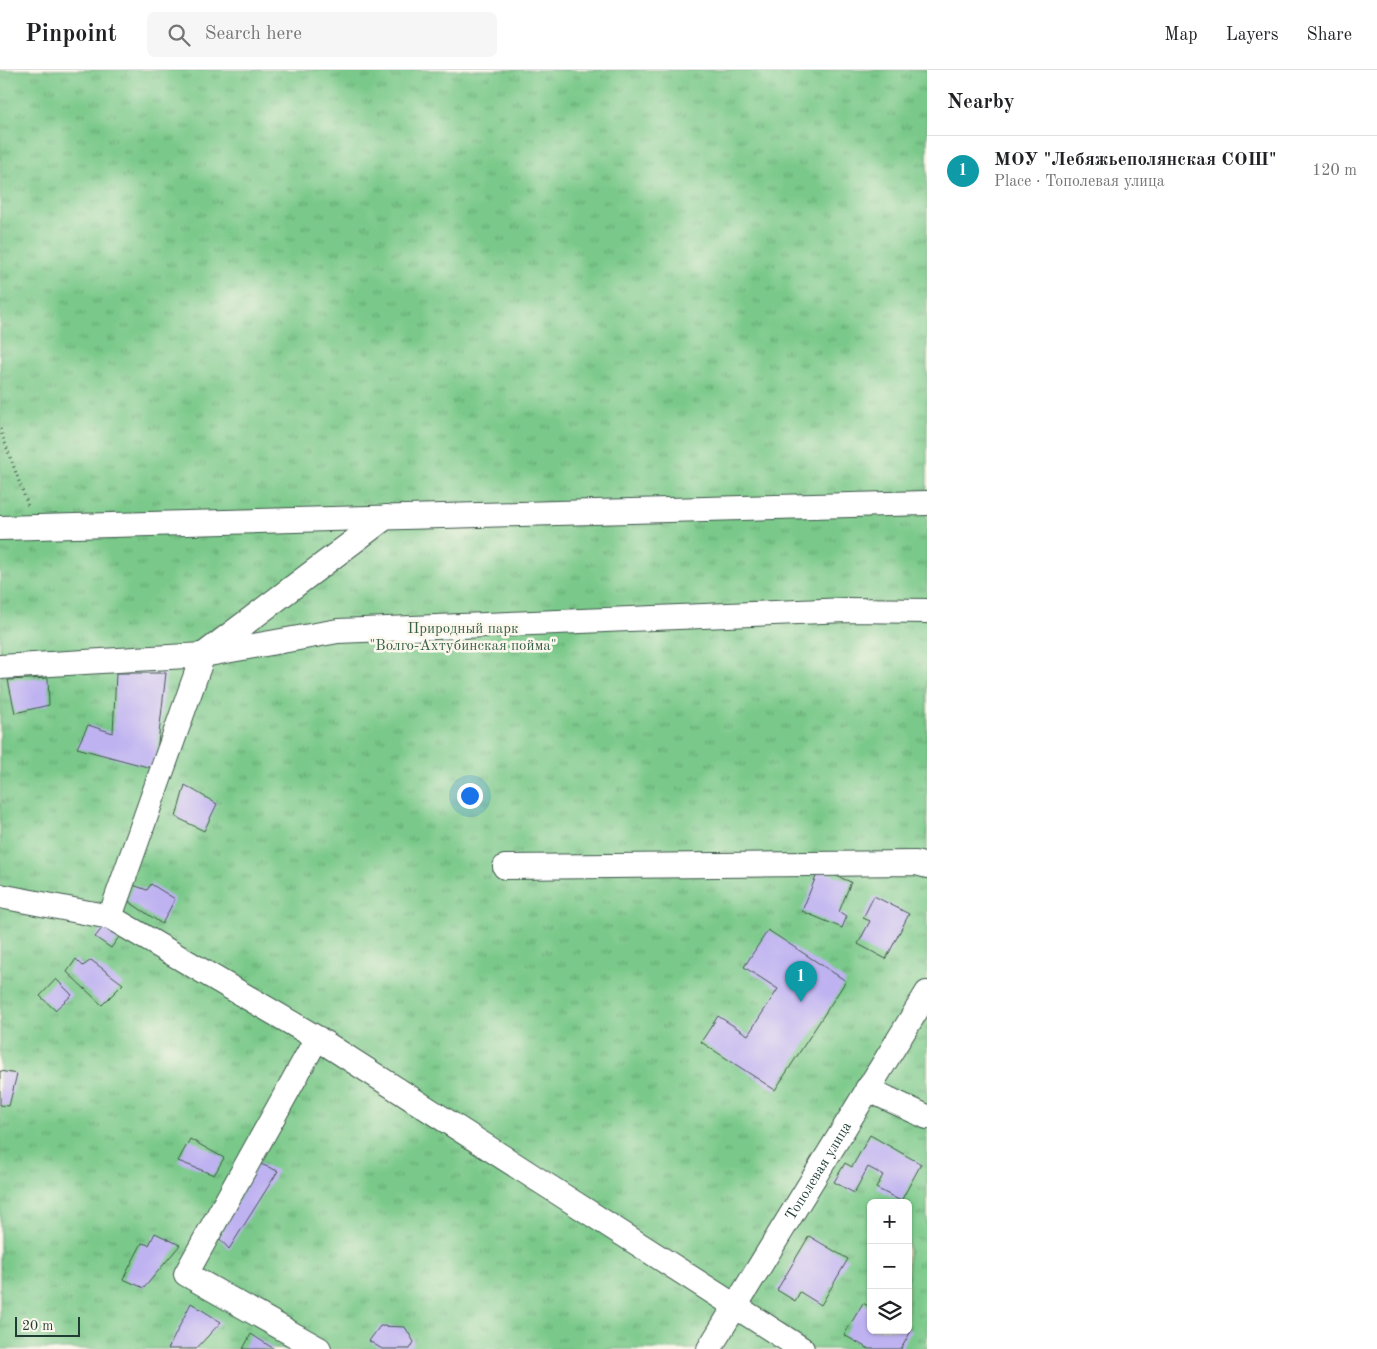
<!DOCTYPE html>
<meta charset="utf-8">
<style>
:root{--surface:#fff;--page:#f6f6f6;--text:#202124;--muted:#757577;--line:#e0e0e0;--accent:#2563eb}
body{margin:0;font-family:"Old Standard TT",serif;background:var(--page);color:var(--text)}
.controls{position:absolute;right:15px;bottom:15px;display:grid;overflow:hidden;border-radius:8px;box-shadow:0 1px 4px #0004}
.controls button{width:45px;height:45px;display:grid;place-items:center;padding:0;border:0;border-bottom:1px solid var(--line);background:var(--surface);color:var(--text);font:25px sans-serif}
.scale{position:absolute;left:15px;bottom:12px;width:65px;box-sizing:border-box;padding-left:5px;border:2px solid #1f3d34;border-top:0;font-size:14px;line-height:18px;white-space:nowrap;color:#1f3d34;-webkit-text-stroke:4px #fbf7ec;paint-order:stroke}
.you{position:absolute;left:469px;top:725px;width:18px;height:18px;margin:-12px;border:4px solid #fff;border-radius:50%;background:#1a73e8;box-shadow:0 0 0 8px #1a73e833}
.badge{display:grid;place-items:center;width:32px;height:32px;border-radius:50%;background:var(--accent);color:#fff;font-size:16px;font-weight:700}
.pin{position:absolute;translate:-50% -41px;filter:drop-shadow(0 1px 2px #0008)}
.pin::after{content:'';position:absolute;top:26px;width:18px;height:15px;background:inherit;clip-path:polygon(0 0,100% 0,50% 100%)}
.list{margin:0;padding:0;list-style:none}
h2{display:flex;justify-content:space-between;align-items:center;height:65px;margin:0;padding:0 20px;font-size:21px}
h2 small{font-size:16px;font-weight:400;color:var(--muted)}
.list li{display:grid;grid-template-columns:32px 1fr auto;gap:15px;align-items:center;box-sizing:border-box;height:70px;padding:0 20px;border-top:1px solid var(--line)}
.list b{display:block;font-size:19px;white-space:nowrap}
.list p{margin:0;font-size:16px;white-space:nowrap;color:var(--muted)}
.list em{font-size:16px;font-style:normal;color:var(--muted)}
.icon{flex:none;width:28px;height:28px;fill:none;stroke:currentColor;stroke-width:2;stroke-linecap:round;stroke-linejoin:round}
.map{position:relative;flex:none;width:927px;height:1279px;overflow:hidden}
header{display:flex;align-items:center;gap:30px;box-sizing:border-box;height:70px;padding:0 25px;background:var(--surface);border-bottom:1px solid var(--line)}
header strong{font-size:24px}
nav{display:flex;gap:28px;margin-inline-start:auto;font-size:18px}
.search{width:350px;height:45px;background:var(--page);display:flex;align-items:center;gap:12px;box-sizing:border-box;padding:0 18px;border-radius:8px;color:var(--muted);font-size:19px}
main{display:flex}
aside{flex:1;background:var(--surface)}
.map>svg:first-child{display:block}
</style>
<header>
<strong>Pinpoint</strong>
<div class="search"><svg class="icon" aria-label="search" viewBox="0 0 24 24"><circle cx="10" cy="10" r="6"/><path d="M15 15l6 6"/></svg>Search here</div>
<nav><a>Map</a><a>Layers</a><a>Share</a></nav>
</header>
<main>
<div class="map">
<svg width="927" height="1279" viewBox="0 0 927 1279">
<defs>
<pattern id="grass-tufts" width="24" height="20" patternUnits="userSpaceOnUse" patternTransform="scale(1.25)"><rect width="24" height="20" fill="#7ac98a"/><path d="M3 7l-1-3M5 7V3M7 7l1-3M15 17l-1-3M17 17v-4M19 17l1-3" fill="none" stroke="#63a472"/></pattern>
</defs>
<rect width="100%" height="100%" fill="#fbf7ec"/>
<filter id="ink" filterUnits="userSpaceOnUse"><feTurbulence type="fractalNoise" baseFrequency=".02" numOctaves="2"/><feDisplacementMap in="SourceGraphic" scale="10" xChannelSelector="R" yChannelSelector="G"/><feConvolveMatrix kernelMatrix="1 2 1 2 8 2 1 2 1" color-interpolation-filters="sRGB"/></filter>
<filter id="wash" filterUnits="userSpaceOnUse"><feTurbulence type="fractalNoise" baseFrequency=".0096" numOctaves="4" result="noise"/><feDisplacementMap in="SourceGraphic" scale="20" xChannelSelector="R" yChannelSelector="G"/><feGaussianBlur stdDeviation="1.12" result="paint"/><feColorMatrix in="noise" values="0 0 0 0 0 0 0 0 0 0 0 0 0 0 0 0 0 1.4 0 .05"/><feComposite in="paint" operator="in"/></filter>
<g filter="url(#wash)">
<rect width="100%" height="100%" fill="#ede7c9"/>
<path fill="url(#grass-tufts)" stroke="#4c835f" fill-rule="evenodd" d="M0 0H927V1279H0ZM871 1133H908V1260H871Z"/>
<g id="blocks">
<path fill="#bfb2f1" d="M116 603H166L155 699 77 678 88 655 113 663Z
M48 608 49 635 15 643 8 610Z
M185 715 217 734 204 761 176 747Z
M819 799 851 812 839 842 847 846 842 858 802 841Z
M151 814 175 829 162 854 128 831 133 815 147 820Z
M874 826 909 844 886 889 858 874 870 851 863 848Z
M107 852 122 863 111 878 95 867Z
M768 860 846 911 775 1020 701 972 718 946 748 965 778 919 744 897Z
M76 889 83 896 91 890 123 914 102 935 67 902Z
M56 909 72 925 55 940 40 926Z
M0 1001 17 1004 9 1036 0 1035Z
M870 1065 921 1094 901 1131 876 1118 883 1105 868 1097 854 1123 834 1112 845 1093 852 1097Z
M190 1069 224 1088 214 1105 178 1091Z
M258 1093 278 1101 229 1179 219 1168Z
M155 1163 180 1175 144 1218 123 1209 142 1173 149 1175Z
M809 1166 848 1189 821 1235 800 1222 795 1231 777 1220Z
M191 1233 221 1252 196 1279H168Z
M863 1233 871 1238V1260L908 1259 911 1261 901 1279H869L844 1265Z
M380 1256 405 1257 414 1272 410 1279H382L369 1271Z
M251 1264 274 1279H243Z"/>
</g>
</g>
<g filter="url(#ink)">
<use href="#blocks" fill-opacity="0" stroke="#3e564a" stroke-width="1"/>
<g fill="none" stroke-linecap="round" stroke-linejoin="round">
<defs>
<g id="street">
<path d="M0 458 927 433"/>
<path d="M0 597 203 585 338 561 847 540 927 541"/>
<path d="M505 797 916 793 927 796"/>
<path d="M0 826 110 847 317 968 802 1279"/>
<path d="M110 847 203 585 386 447"/>
<path d="M317 968 186 1204 319 1279"/>
<path d="M867 1019 927 1047"/>
<path id="s1" d="M709 1279 927 923"/>
</g>
</defs>
<use href="#street" stroke="#3e564a" stroke-width="26"/>
<path stroke="#3e564a" stroke-width="3" stroke-dasharray="1 4" stroke-linecap="butt" d="M0 359 28 436"/>
<use href="#street" stroke="#fff" stroke-width="24"/>
</g>
</g>
<g text-anchor="middle" stroke-width="5" stroke-linejoin="round" paint-order="stroke">
<g font-size="15" fill="#36604a" stroke="#fbf7ec">
<text x="463" y="563">Природный парк<tspan x="463" dy="17">"Волго-Ахтубинская пойма"</tspan></text>
</g>
<g font-size="15" fill="#1f3d34" stroke="#fbf7ec">
<text dy="5" stroke="none"><textPath href="#s1" startOffset="209">Тополевая улица</textPath></text>
</g>
</g>
</svg>
<div class="controls">
<button>+</button>
<button>−</button>
<button><svg class="icon" aria-label="layers" viewBox="0 0 24 24"><path d="M12 4l9 5-9 5-9-5zM3 14l9 5 9-5"/></svg></button>
</div>
<div class="scale">20 m</div>
<div class="you"></div>
<div class="pin badge" style="left:801px;top:932px;background:#0f9aa8">1</div>
</div>
<aside>
<h2>Nearby<small></small></h2>
<ul class="list">
<li><span class="badge" style="background:#0f9aa8">1</span><div><b>МОУ &quot;Лебяжьеполянская СОШ&quot;</b><p>Place · Тополевая улица</p></div><em>120 m</em></li>
</ul>
</aside>
</main>
